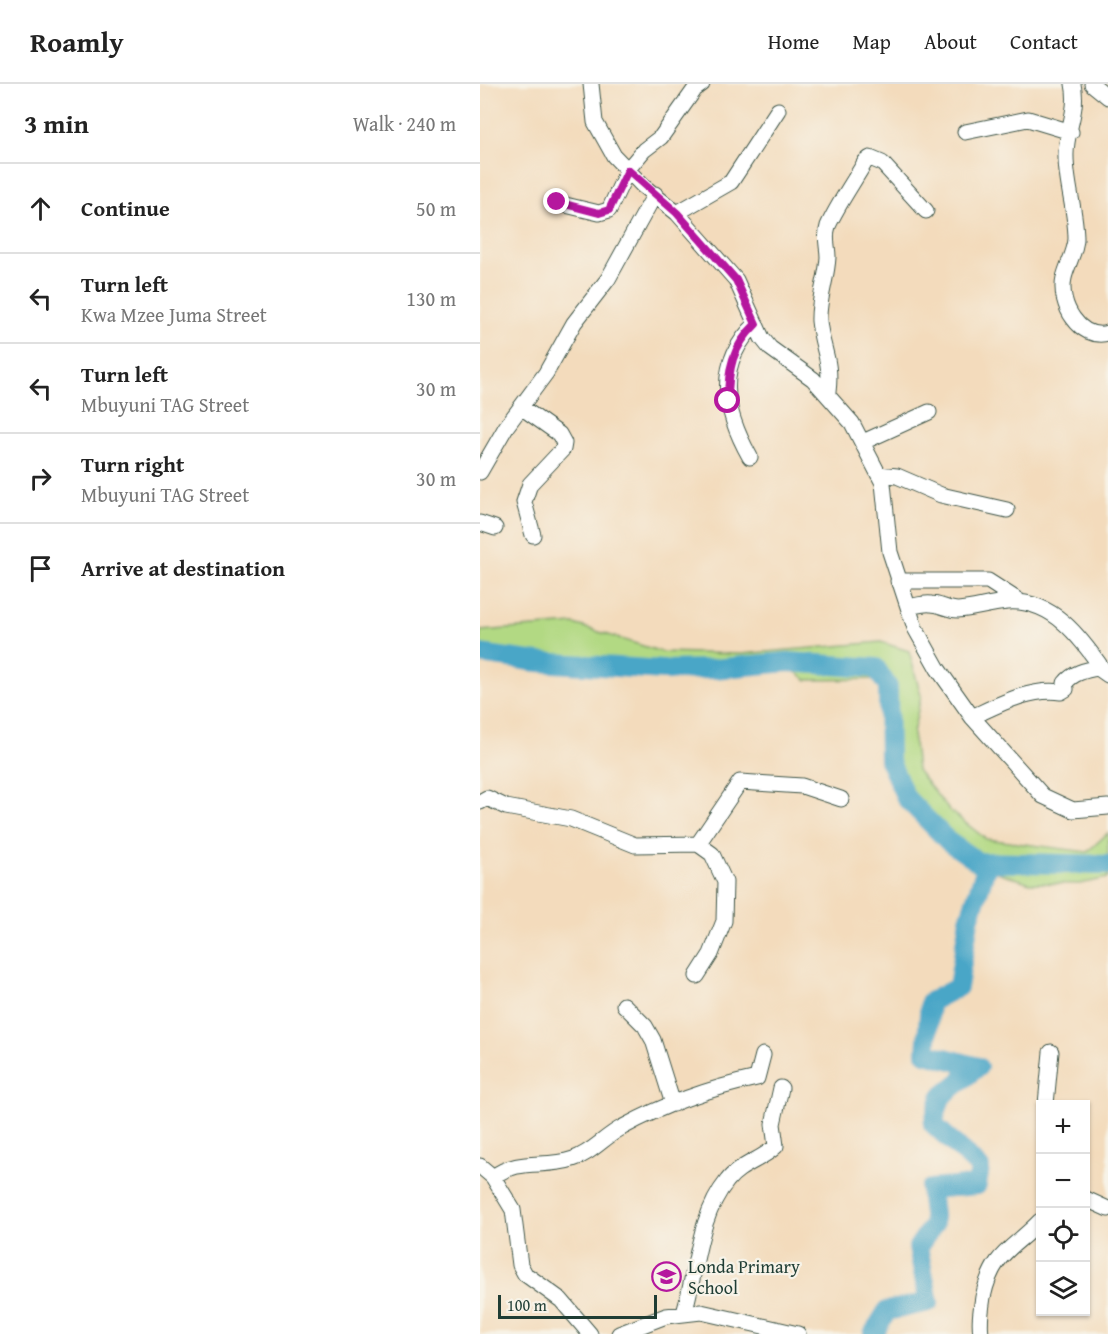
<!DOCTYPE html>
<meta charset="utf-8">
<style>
:root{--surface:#fff;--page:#f2f2f2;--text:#222;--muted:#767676;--line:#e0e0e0}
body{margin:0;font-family:"Gentium Book Plus",serif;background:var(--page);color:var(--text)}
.controls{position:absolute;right:18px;bottom:18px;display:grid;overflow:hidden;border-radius:0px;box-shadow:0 2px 4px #0004}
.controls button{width:54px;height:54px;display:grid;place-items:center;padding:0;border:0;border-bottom:2px solid var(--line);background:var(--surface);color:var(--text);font:30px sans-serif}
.scale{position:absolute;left:18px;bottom:15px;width:159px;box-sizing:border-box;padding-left:6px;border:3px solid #1f3d34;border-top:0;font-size:16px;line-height:21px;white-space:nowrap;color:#1f3d34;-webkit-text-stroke:4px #f7f3e8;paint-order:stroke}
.stop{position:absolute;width:18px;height:18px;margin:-14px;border:4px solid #b5179e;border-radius:50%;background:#fff}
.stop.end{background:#b5179e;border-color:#fff;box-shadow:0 2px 6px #0008}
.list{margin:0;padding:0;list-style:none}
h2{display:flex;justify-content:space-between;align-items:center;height:78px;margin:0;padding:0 24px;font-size:26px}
h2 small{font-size:20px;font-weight:400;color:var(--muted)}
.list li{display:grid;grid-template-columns:39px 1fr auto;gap:18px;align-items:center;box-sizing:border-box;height:90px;padding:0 24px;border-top:2px solid var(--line)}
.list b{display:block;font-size:22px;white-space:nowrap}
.list p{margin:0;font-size:20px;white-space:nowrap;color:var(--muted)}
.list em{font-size:20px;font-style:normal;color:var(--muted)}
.icon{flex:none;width:33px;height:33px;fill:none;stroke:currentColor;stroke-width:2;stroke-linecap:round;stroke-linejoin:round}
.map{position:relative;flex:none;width:628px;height:1250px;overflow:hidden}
header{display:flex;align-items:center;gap:36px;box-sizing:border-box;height:84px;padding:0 30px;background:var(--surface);border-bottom:2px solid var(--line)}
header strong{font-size:28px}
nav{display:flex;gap:33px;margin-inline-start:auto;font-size:21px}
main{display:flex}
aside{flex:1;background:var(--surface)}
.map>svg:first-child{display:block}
</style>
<header>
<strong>Roamly</strong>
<nav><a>Home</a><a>Map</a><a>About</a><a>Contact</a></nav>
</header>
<main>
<aside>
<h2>3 min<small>Walk · 240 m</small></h2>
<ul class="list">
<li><svg class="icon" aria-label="ahead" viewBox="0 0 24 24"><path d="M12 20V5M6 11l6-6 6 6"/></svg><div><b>Continue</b></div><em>50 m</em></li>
<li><svg class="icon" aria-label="left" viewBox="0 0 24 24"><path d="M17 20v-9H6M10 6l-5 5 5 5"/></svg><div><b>Turn left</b><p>Kwa Mzee Juma Street</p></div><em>130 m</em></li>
<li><svg class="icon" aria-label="left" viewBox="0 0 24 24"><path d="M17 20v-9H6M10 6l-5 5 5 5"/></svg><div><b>Turn left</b><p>Mbuyuni TAG Street</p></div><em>30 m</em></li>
<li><svg class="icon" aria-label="right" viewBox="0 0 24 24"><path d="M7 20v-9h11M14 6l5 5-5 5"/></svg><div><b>Turn right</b><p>Mbuyuni TAG Street</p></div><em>30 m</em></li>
<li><svg class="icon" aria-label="arrive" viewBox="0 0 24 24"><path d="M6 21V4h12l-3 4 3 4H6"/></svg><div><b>Arrive at destination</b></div></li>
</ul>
</aside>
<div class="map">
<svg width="628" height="1250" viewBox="0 0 628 1250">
<rect width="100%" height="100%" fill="#f7f3e8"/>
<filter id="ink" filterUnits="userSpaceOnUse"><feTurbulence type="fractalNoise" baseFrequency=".0167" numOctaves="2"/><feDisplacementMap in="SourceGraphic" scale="12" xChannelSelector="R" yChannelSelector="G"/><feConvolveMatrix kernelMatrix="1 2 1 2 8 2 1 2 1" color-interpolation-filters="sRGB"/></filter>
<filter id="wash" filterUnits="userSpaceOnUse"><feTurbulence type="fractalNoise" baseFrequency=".008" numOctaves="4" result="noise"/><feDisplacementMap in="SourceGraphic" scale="24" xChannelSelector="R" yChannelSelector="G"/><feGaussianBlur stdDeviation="1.35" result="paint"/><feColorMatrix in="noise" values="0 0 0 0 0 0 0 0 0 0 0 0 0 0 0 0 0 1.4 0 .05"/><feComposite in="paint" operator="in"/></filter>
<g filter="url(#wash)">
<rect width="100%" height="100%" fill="#f3dbbc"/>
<path fill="#b2d983" stroke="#688b5c" stroke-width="1.5" d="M94 540 182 568 261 570 401 558 429 567 441 612 433 649 437 686 469 726 506 755 607 768 628 749V794L599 800 550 799 490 779 452 747 411 684 409 595 327 596 301 578 188 587 108 577 80 582 49 574 0 576V547Z"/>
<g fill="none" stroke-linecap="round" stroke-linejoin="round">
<path stroke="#48a6c7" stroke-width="20" d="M0 570 58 578 184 586 233 585 308 578 396 584 408 603 409 676 426 714 469 758 498 778 628 781
M393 1250 407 1227 449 1218 438 1163 454 1140 450 1105 497 1101 500 1084 453 1040 461 1013 498 983 446 969 450 918 478 903 489 836 506 784"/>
</g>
</g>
<g filter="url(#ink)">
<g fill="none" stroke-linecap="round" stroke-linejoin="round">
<defs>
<path id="minor" d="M111 0 115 38 134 72 163 102 197 129 256 196 282 254 290 264 333 295 372 339 403 399 410 468 435 544 458 585 492 633 563 712 593 726 628 723
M593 0C599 28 585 47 586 73 586 100 596 127 596 155 595 170 587 180 584 194 578 220 600 257 628 249
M612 0 628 13
M485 48 548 35 591 48
M77 119 119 129 129 126 148 85 164 66 181 53 215 5 222 0
M197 129 251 98 298 26
M348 308C352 276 342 266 339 237 338 215 347 195 348 173 348 162 344 154 348 142 358 120 373 99 385 78L390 74 402 79 446 127
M41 323 79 350 84 359 83 365 50 400 44 418 53 451
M383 358 449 328
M270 373C244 327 234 280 276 240
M0 388 26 343 66 289 94 239 128 195 175 110
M398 390 417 392 461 411 527 426
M0 439 15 444
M418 497H508L539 517
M428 523C435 522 444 519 451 520 460 520 468 526 478 526 494 525 511 519 528 518 573 515 601 554 624 587
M492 633C518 621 551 603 581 608L586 605 585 599C593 589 605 586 618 584L628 591
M0 718 7 714 26 723 91 735 155 761 218 760 232 770 245 798 244 837 231 870 217 892
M218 760 260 698 322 702 361 715
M144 921 165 942 173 956 193 1020
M566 1020 571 968
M0 1082 13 1093 33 1126 40 1181 45 1190 81 1216 110 1250
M13 1093C40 1073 63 1085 93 1075 112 1069 125 1052 143 1043 185 1020 231 1004 277 994L283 971
M606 1115 628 1125
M204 1229C217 1185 218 1133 247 1097 260 1080 282 1076 296 1062L293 1040 301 1004
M139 1250 186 1232 221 1228 318 1250
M501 1250C499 1237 501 1226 503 1213 513 1168 532 1166 560 1137"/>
</defs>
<use href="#minor" stroke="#3f5548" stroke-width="17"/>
<use href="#minor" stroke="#fff" stroke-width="15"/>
</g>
</g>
<g fill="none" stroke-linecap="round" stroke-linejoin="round" filter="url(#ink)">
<path stroke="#b5179e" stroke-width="8" d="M77 118 119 129 129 126 148 86 197 129 256 196 276 240C252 263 248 285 248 317"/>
</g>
<defs>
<symbol id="school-ring" viewBox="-11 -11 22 22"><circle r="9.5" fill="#f7f3e8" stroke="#b5179e" stroke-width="1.5"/><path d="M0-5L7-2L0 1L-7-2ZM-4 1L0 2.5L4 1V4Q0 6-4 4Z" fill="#b5179e"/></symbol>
</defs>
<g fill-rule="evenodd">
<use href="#school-ring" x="170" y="1176" width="33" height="33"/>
</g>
<g text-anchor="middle" stroke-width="4.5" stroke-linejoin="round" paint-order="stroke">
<g font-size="18" fill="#1f3d34" stroke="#f7f3e8" text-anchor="start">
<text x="208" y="1189">Londa Primary<tspan x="208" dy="21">School</tspan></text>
</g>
</g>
</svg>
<div class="controls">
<button>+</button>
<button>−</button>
<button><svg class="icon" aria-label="locate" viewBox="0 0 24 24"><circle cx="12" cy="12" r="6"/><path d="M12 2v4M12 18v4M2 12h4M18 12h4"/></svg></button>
<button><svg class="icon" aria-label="layers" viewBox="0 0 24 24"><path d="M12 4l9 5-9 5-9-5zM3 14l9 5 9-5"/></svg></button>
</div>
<div class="scale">100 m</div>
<div class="stop" style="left:248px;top:317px"></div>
<div class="stop end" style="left:77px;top:118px"></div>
</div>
</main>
